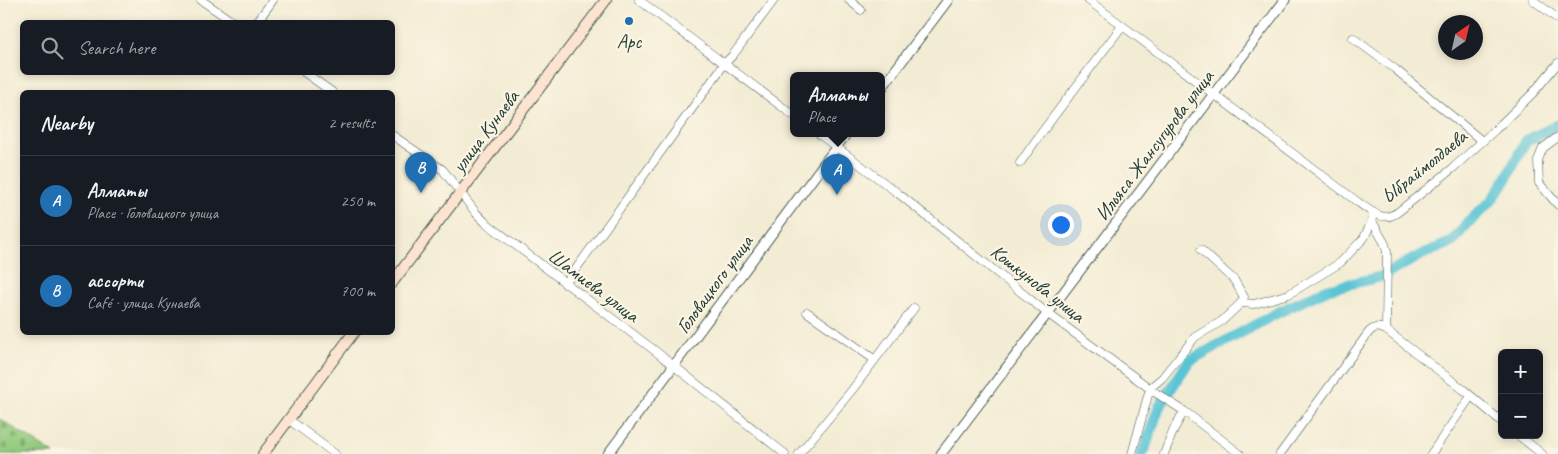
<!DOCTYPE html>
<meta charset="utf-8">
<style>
:root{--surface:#171b24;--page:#20242c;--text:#f1f3f6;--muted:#9ea1a6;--line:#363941;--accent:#1f6fb2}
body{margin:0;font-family:Caveat,sans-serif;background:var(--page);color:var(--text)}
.controls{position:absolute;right:15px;bottom:15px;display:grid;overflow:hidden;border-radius:8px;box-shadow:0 2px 8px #0003}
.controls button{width:45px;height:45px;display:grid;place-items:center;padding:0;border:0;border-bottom:1px solid var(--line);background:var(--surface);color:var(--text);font:25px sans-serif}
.compass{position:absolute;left:1438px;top:15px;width:45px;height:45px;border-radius:50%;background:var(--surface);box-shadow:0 2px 8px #0003;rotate:34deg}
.you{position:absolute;left:1060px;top:224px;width:18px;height:18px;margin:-12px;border:4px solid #fff;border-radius:50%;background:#1a73e8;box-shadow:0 0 0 8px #1a73e833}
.badge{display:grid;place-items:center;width:32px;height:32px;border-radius:50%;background:var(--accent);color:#fff;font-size:16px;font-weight:700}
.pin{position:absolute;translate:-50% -41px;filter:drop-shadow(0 1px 2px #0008)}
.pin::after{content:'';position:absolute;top:26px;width:18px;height:15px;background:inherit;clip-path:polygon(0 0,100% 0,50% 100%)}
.popup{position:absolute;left:790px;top:72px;width:95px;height:65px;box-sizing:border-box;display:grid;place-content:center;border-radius:8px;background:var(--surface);filter:drop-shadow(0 1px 4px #0005);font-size:16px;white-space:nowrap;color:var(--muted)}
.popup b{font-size:19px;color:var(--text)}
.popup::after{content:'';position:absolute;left:50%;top:100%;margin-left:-10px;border:10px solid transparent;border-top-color:var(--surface)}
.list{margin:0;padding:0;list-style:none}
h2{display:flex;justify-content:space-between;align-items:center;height:65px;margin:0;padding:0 20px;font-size:21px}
h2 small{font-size:16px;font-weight:400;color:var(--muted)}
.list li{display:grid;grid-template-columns:32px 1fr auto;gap:15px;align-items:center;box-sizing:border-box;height:90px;padding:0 20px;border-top:1px solid var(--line)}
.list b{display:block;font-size:19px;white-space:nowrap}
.list p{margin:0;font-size:16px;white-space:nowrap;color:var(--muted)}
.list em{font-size:16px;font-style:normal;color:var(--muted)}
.icon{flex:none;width:28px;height:28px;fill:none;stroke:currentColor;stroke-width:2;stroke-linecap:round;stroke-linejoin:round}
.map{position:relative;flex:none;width:1558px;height:454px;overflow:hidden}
.search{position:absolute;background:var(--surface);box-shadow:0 2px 8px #0003;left:20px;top:20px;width:375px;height:55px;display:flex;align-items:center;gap:12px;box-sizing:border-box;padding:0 18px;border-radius:8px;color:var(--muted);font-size:19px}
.panel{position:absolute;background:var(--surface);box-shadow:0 2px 8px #0003;left:20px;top:90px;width:375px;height:245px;border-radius:8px}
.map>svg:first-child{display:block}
</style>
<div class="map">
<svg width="1558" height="454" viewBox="0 0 1558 454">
<defs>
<pattern id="cemetery-stones" width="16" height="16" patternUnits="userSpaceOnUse" patternTransform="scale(1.25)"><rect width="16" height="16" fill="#91c97c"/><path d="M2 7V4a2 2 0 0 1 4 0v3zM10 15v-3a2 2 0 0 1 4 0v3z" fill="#76a466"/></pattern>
</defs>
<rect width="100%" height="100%" fill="#fcf5e5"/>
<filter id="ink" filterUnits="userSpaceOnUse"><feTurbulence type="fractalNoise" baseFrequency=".02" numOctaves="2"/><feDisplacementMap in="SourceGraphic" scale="10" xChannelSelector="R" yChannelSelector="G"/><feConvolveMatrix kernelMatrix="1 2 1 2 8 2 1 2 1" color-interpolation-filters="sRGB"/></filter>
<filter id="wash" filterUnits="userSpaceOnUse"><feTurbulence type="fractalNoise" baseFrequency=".0096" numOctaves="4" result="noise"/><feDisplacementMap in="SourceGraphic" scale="20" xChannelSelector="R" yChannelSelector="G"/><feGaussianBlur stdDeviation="1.12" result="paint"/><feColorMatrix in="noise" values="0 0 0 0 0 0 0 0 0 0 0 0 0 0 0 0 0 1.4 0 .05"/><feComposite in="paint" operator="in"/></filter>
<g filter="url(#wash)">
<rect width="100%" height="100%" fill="#f3ecd4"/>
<path fill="url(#cemetery-stones)" stroke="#588358" d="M0 419 54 454H0Z"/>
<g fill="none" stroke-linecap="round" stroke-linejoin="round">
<path stroke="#5ac4d5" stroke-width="11" d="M1141 454 1145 448 1159 407 1189 361 1279 312 1328 289 1380 277 1425 253 1452 242 1468 223 1491 201 1505 181 1526 141 1558 125"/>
</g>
</g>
<g filter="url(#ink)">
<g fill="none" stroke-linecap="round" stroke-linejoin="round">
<defs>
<path id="minor" d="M201 0 233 22
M639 0 793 115
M849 0 861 10
M1088 0 1359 203C1372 212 1383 223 1398 212L1453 168 1496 129 1533 93 1558 63
M1533 0 1558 19
M257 22 273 0
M1353 38 1395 69 1482 141
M304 72 332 92
M819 134 899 194 1047 313 1156 393 1184 411 1240 454
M392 135 443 170 476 213 485 222 654 350 785 454
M1020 163 1039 136 1122 26
M1558 205 1539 183 1538 160 1543 148 1558 137
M1372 221 1385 244 1387 252 1386 330
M565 284 725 63 733 55 774 0
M1241 303 1254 304 1289 294 1340 263 1364 238 1372 221 1373 212
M807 312 875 360
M288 419 335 454
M1518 435 1542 454
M799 454 852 390 914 308
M1132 454 1150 388 1162 378 1195 337 1222 321 1241 303 1244 297 1234 280 1201 250
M1164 454 1174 429 1184 411
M1280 454 1369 332C1375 326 1379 327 1386 330L1464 390 1502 422
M1431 454 1471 396"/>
<path id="tertiary" d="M881 89 948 0
M608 454 846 134
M941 454 1285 0"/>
<path id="secondary" d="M392 283 606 0
M263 454 354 332"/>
</defs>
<use href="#minor" stroke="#3f574c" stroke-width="9"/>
<use href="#tertiary" stroke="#3f574c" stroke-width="11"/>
<use href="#secondary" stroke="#3f574c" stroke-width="12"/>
<use href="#minor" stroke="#fff" stroke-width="8"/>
<use href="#tertiary" stroke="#fff" stroke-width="9"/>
<use href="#secondary" stroke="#fde4d0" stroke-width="10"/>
</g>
</g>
<circle fill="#1f6fb2" stroke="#fcf5e5" stroke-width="2" cx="629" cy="21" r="5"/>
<g text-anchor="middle" stroke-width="4.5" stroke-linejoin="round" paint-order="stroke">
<g font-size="20" fill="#1f3d34" stroke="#fcf5e5">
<text x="629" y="48">Арс</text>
</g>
<g font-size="20" fill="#1f3d34" stroke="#fcf5e5">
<text transform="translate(485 131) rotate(-53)" y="7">улица Кунаева</text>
<text transform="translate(1154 145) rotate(-53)" y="7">Ильяса Жансугурова улица</text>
<text transform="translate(1424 166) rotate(-39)" y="7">Ыбраймолдаева</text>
<text transform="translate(1038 283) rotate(38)" y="7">Кошкунова улица</text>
<text transform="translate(714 284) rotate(-54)" y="7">Головацкого улица</text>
<text transform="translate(594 285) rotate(37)" y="7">Шамиева улица</text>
</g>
</g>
</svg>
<div class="controls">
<button>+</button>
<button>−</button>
</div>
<svg class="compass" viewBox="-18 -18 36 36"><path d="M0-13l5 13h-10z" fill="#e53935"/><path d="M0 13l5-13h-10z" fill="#9ea1a6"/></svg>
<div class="you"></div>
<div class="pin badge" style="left:837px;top:195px">A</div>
<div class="popup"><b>Алматы</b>Place</div>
<div class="pin badge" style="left:421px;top:193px">B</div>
<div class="search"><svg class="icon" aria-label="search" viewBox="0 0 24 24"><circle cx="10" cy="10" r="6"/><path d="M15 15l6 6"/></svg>Search here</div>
<section class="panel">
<h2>Nearby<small>2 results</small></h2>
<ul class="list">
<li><span class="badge">A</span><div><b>Алматы</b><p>Place · Головацкого улица</p></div><em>250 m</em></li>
<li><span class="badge">B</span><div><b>ассорти</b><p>Café · улица Кунаева</p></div><em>700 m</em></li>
</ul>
</section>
</div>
